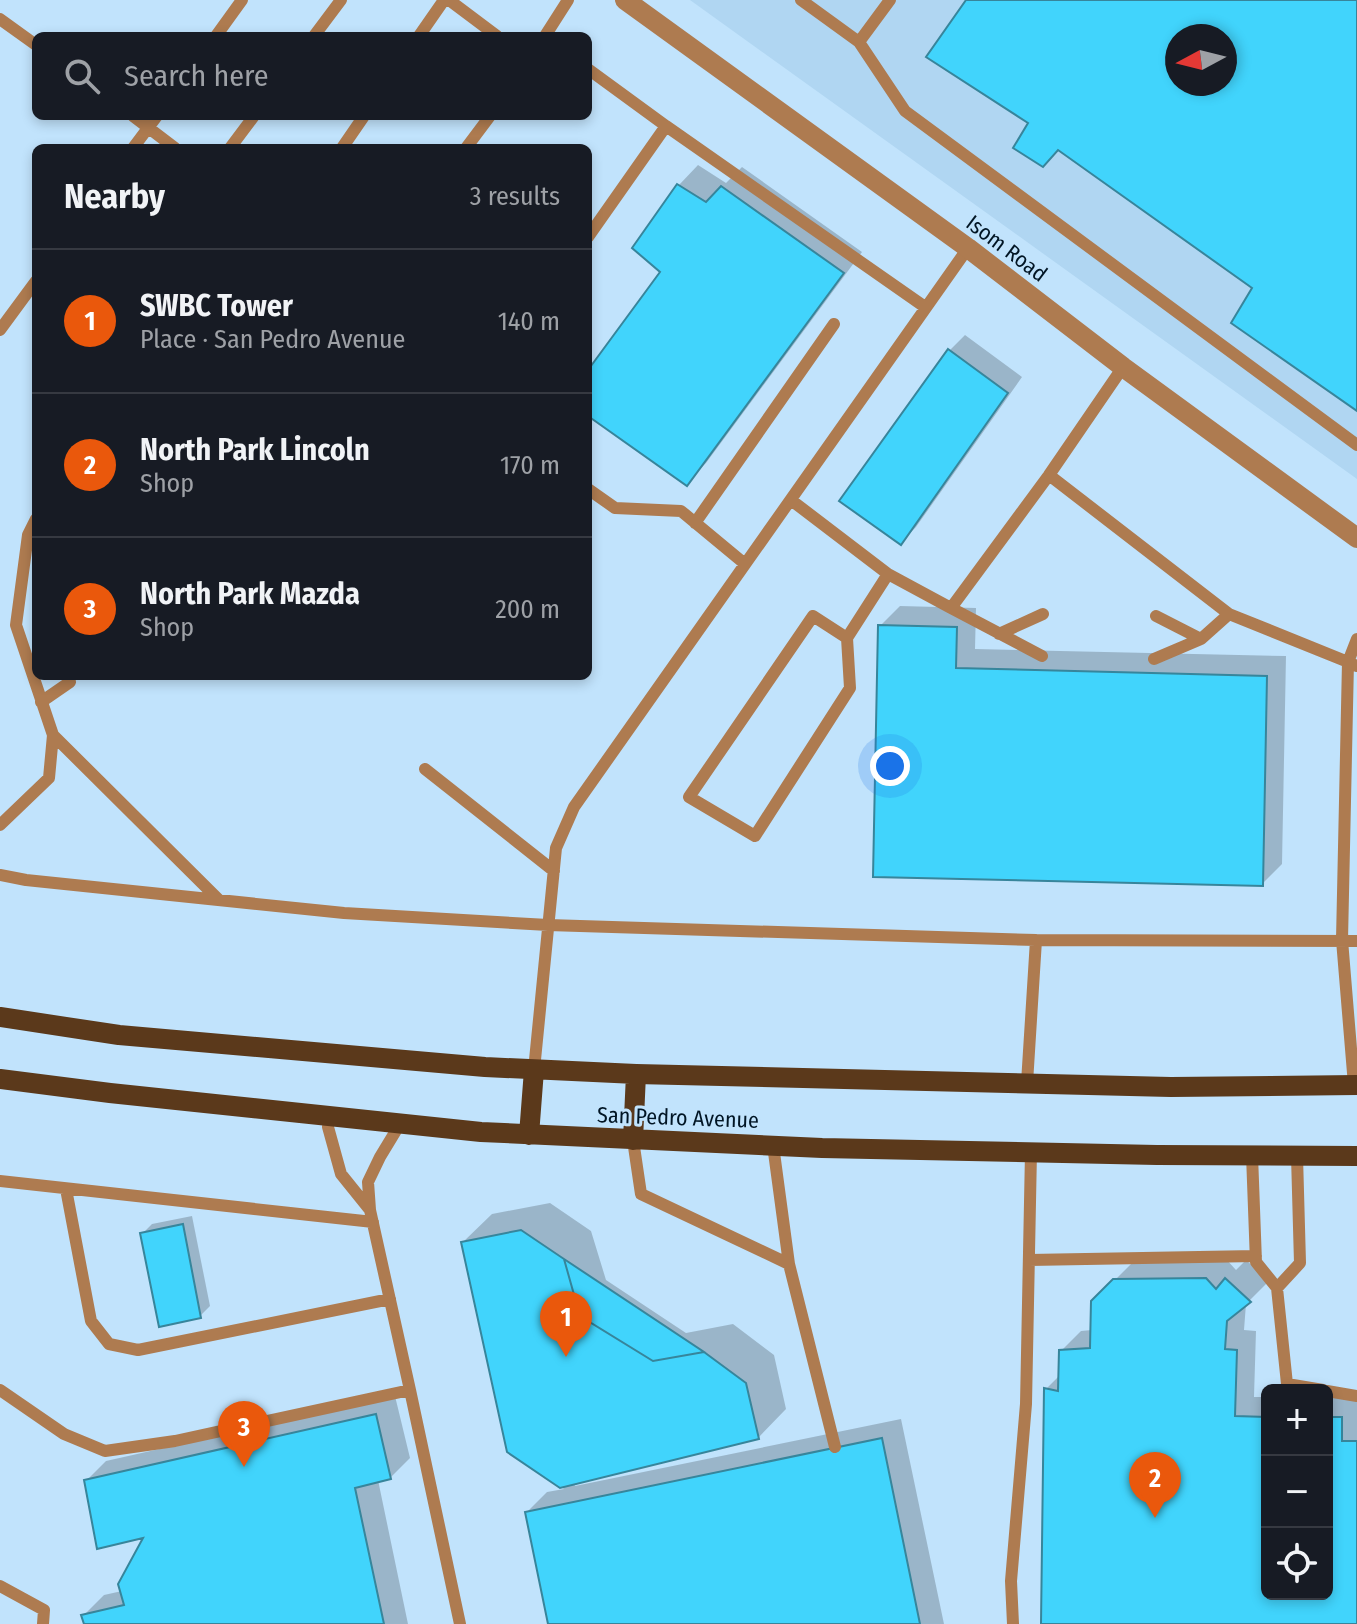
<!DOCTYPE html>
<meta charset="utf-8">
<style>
:root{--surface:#171b24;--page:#20242c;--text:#f1f3f6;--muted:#9ea1a6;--line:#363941;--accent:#ea580c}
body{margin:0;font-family:"Fira Sans Condensed",sans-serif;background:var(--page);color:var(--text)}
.controls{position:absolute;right:24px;bottom:24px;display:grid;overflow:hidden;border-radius:12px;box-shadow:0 4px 12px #0003}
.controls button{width:72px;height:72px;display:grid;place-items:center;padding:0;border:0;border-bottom:2px solid var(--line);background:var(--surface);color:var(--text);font:40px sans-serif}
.compass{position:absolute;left:1165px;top:24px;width:72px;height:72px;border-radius:50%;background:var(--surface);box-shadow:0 4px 12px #0003;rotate:263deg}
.you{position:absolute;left:890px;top:766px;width:28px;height:28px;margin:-20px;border:6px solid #fff;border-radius:50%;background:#1a73e8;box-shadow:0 0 0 12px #1a73e833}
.badge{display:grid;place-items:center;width:52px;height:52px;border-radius:50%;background:var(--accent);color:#fff;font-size:26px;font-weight:700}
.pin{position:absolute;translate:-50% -66px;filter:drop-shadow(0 2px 4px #0008)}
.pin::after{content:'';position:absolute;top:42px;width:28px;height:24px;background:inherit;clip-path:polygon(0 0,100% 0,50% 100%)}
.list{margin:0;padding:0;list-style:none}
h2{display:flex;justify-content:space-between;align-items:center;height:104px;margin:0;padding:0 32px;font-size:34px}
h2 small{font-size:26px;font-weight:400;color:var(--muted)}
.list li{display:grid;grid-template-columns:52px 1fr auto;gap:24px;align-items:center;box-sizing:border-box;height:144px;padding:0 32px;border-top:2px solid var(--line)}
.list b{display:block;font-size:30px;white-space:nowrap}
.list p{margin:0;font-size:26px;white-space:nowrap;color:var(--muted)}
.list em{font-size:26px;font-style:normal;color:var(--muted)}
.icon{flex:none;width:44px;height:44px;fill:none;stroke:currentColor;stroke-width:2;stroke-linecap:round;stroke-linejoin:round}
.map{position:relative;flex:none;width:1357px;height:1624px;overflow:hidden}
.search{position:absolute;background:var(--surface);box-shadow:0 4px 12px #0003;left:32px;top:32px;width:560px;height:88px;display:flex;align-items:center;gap:20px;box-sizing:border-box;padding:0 28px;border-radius:12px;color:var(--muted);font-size:30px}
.panel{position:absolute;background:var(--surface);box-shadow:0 4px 12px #0003;left:32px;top:144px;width:560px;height:536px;border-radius:12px}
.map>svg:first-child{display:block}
</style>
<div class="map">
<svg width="1357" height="1624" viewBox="0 0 1357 1624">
<rect width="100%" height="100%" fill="#c1e3fc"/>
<path fill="#b0d6f2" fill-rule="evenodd" d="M690 0H1357V479ZM1177 36H1225V84H1177Z"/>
<path fill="#0003" d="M698 165 726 183 742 167 862 252 706 463 686 483 588 414V373L662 272 679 185Z
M965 335 1022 377 916 527 901 542 842 501 950 350Z
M900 606 976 608 975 649 1286 656 1282 864 1262 884 880 626Z
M550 1203 591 1231 606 1280 686 1333 733 1324 774 1355 786 1409 758 1438 574 1483 575 1486 901 1419 944 1624H550L527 1512 547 1492 564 1489 509 1451 463 1242 492 1214Z
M192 1216 210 1306 200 1316 142 1234 152 1224Z
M1226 1259 1236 1270 1246 1260 1269 1281 1246 1304 1244 1330 1256 1331 1254 1397H1267V1594H1327V1398H1357V1624H1043L1046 1389 1060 1375 1061 1351 1081 1331 1092 1330 1093 1302 1135 1260Z
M395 1396 410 1458 390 1478 378 1480 408 1624H86L84 1615 104 1595 122 1591 146 1535 86 1481 106 1461Z"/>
<path fill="#41d4fc" stroke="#37859b" stroke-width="2" fill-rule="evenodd" d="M966 0H1357V411L1231 323 1252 288 1058 150 1043 167 1013 148 1028 123 926 57ZM1177 36H1225V84H1177Z
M677 184 706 202 721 186 844 273 687 486 588 416V370L660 272 632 248Z
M948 349 1008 393 901 545 839 501Z
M878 625 957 627 956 668 1267 676 1263 886 873 877Z
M183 1224 201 1318 159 1327 140 1233Z
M521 1230 564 1259 580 1316 653 1361 704 1352 746 1383 759 1439 560 1488 507 1452 461 1242Z
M564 1259 704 1352 653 1361 580 1316Z
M1206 1278 1216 1289 1225 1278 1251 1302 1227 1321 1225 1349 1237 1350 1235 1416 1267 1417V1594H1327V1417H1342V1441H1357V1624H1041L1044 1388 1058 1391 1059 1350 1090 1348 1091 1301 1113 1279Z
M376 1414 391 1479 355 1488 384 1624H84L81 1615 124 1605 118 1584 143 1538 97 1549 84 1480Z
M882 1438 920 1624H548L525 1512Z"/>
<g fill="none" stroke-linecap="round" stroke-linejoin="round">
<path stroke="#ae7b50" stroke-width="12" d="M449 0 497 36
M801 0 859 42 905 111 1357 445
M0 19 36 45
M216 36 242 0
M314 36 341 0
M419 36 444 0
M545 36 568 0
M859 42 890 0
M588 69 666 126
M133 116 175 148
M133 148 157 116
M230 148 254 116
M342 148 364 116
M466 148 490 116
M588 237 666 126 925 307
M0 330 36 281
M1123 367 1049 475 1229 614 1348 662 1342 940 1354 1085
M588 489 615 508 681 511 745 564
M791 500 888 574 951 608 1049 475
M695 523 834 324
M951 608 1042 656
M1156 616 1201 639
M999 634 1043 614
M847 638 850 688 755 836 689 797 813 616 847 638 888 574
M1357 639 1348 662 1357 666
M1154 659 1201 639 1229 614
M41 702 70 682
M53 735 219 900
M425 769 554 871
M0 825 49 778 53 735 16 625 28 535 36 519
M0 875 26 880 344 913 548 925 1036 940
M534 1070 556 848 574 807 968 248
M1027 1083 1036 940 1357 941
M329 1117 328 1127 341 1174 370 1210
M633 1140 641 1194 789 1264 835 1447
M773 1145 789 1264
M1252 1155 1256 1262 1277 1288 1287 1384 1323 1390
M0 1181 373 1222
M66 1189 91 1321 109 1344 138 1350 390 1299
M1029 1260 1256 1256
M1277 1288 1300 1263 1297 1156
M0 1390 64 1434 105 1451 175 1441 410 1390 370 1210 368 1182 380 1157 400 1124
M410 1390 460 1624
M1327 1391 1357 1396
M0 1586 44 1610 43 1624
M1013 1624 1011 1581 1026 1404 1031 1152"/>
<path stroke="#ae7b50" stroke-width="20" d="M625 0 968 248 1123 367 1357 538"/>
<path stroke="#5b391b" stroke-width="20" d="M0 1017 119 1035 485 1067 636 1074 1171 1087 1357 1085
M0 1079 110 1093 481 1132 822 1148 1157 1155 1357 1156
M529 1135 534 1070
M633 1140 636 1074"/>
</g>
<g text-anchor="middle" stroke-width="6" stroke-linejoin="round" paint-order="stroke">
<g font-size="22" fill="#011524" stroke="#c1e3fc">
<text transform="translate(1007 248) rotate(37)" y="8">Isom Road</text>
<text transform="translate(678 1117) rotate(2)" y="8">San Pedro Avenue</text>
</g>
</g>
</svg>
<div class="controls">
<button>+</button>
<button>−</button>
<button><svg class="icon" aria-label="locate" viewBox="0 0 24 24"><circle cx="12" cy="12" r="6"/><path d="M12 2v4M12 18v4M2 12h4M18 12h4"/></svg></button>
</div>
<svg class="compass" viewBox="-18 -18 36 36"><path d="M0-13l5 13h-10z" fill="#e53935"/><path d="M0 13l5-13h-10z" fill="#9ea1a6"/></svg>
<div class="you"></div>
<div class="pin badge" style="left:566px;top:1357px">1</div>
<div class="pin badge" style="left:1155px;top:1518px">2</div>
<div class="pin badge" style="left:244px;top:1467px">3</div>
<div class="search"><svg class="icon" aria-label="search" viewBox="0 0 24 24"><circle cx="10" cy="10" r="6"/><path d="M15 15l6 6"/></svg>Search here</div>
<section class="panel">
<h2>Nearby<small>3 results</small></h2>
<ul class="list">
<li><span class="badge">1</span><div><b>SWBC Tower</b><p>Place · San Pedro Avenue</p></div><em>140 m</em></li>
<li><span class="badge">2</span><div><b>North Park Lincoln</b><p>Shop</p></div><em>170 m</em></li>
<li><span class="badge">3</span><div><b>North Park Mazda</b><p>Shop</p></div><em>200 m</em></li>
</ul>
</section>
</div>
